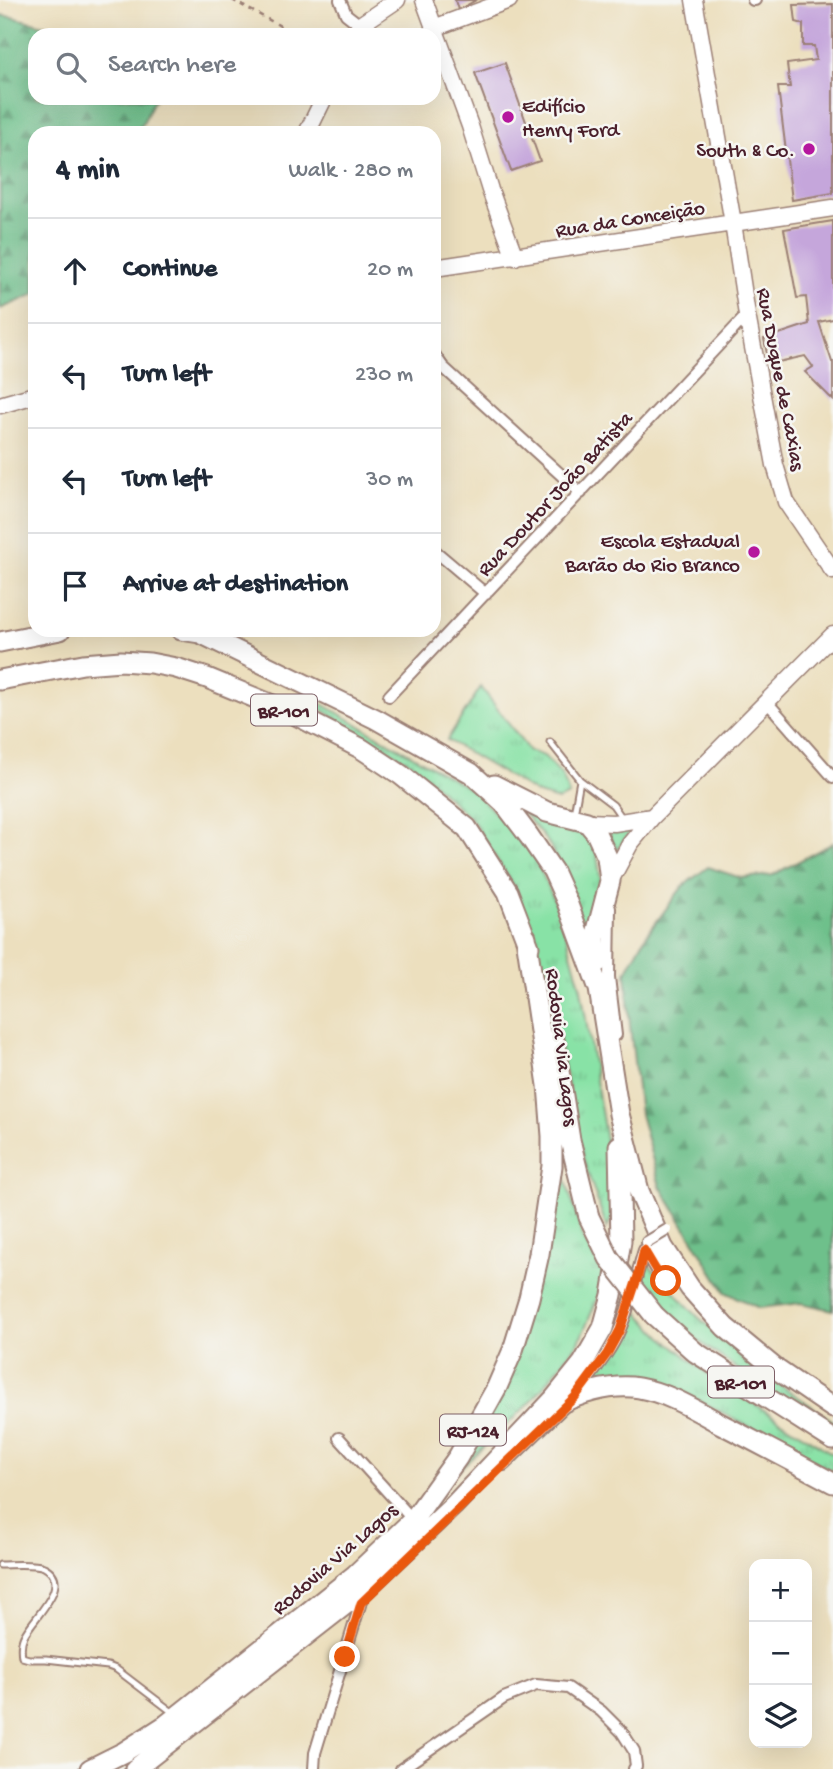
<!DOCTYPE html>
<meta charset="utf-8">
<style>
:root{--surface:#fff;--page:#f2f2f3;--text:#1f2937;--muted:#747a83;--line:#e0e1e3}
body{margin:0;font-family:"Gochi Hand",sans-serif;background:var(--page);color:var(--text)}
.controls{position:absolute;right:21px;bottom:21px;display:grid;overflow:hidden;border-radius:14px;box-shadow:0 7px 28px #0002}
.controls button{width:63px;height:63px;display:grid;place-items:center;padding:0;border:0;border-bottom:2px solid var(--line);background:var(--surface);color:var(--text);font:35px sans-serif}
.stop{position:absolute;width:21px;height:21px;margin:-16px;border:5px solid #ea580c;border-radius:50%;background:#fff}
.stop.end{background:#ea580c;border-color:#fff;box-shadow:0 2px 7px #0008}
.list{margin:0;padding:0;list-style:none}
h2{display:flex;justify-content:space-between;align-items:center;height:91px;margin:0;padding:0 28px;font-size:30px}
h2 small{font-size:23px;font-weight:400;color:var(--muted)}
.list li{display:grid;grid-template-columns:46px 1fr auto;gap:21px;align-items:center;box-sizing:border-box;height:105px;padding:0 28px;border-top:2px solid var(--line)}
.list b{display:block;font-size:26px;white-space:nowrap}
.list em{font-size:23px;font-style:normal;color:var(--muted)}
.icon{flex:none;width:38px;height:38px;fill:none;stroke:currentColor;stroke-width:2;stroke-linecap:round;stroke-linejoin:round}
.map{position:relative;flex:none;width:833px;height:1769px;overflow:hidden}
.search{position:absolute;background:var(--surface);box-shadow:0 7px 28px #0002;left:28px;top:28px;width:413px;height:77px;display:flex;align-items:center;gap:18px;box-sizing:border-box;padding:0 24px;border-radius:21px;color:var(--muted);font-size:26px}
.panel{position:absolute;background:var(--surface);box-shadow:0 7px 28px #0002;left:28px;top:126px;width:413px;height:511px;border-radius:21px}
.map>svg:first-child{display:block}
</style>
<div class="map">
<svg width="833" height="1769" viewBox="0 0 833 1769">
<defs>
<pattern id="grass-tufts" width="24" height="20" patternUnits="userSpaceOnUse" patternTransform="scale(1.75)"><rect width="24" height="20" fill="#88e2a6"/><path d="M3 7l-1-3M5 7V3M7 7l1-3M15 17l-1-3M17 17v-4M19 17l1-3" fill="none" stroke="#77c18f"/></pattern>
<pattern id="forest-firs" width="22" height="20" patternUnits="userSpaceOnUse" patternTransform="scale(1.75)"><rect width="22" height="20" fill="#6ec08b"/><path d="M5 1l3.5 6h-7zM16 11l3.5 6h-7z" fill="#5c9b72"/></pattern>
</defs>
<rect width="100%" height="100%" fill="#f6f6f2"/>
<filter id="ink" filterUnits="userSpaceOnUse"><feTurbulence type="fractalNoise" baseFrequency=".0143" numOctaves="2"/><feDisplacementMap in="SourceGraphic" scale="14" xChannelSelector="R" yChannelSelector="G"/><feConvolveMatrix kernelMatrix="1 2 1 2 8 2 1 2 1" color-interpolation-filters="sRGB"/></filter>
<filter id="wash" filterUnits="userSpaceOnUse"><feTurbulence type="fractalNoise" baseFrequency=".00686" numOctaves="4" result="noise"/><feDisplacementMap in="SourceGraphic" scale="28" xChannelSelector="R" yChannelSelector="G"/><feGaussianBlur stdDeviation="1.57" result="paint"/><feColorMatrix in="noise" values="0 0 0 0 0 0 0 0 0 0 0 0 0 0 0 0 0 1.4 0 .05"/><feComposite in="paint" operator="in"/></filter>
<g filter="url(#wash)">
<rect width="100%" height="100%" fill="#ecdfbe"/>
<path fill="url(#grass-tufts)" stroke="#698068" stroke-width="2" d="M481 687 529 751 544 756 562 775 569 795 558 800 538 794 447 740Z
M310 697 474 791 532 851 560 913 581 989 609 1159 612 1217 607 1228 584 1162 545 975 515 889 473 821 414 765 308 701Z
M519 807 552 823 582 832 595 842 601 882 584 930 573 898 550 845Z
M635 825 617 850 606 830Z
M561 1165 584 1240 606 1279 579 1342 531 1402 450 1478 508 1374Z
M642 1258 698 1317 769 1377 833 1421V1432L775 1396 686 1332 636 1278Z
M626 1300 662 1337 712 1377 833 1454V1471L673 1387 627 1377 567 1388 603 1343Z"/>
<path fill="url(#forest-firs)" stroke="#5c705b" stroke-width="2" d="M0 15 16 18 82 35H35V98H155L138 133H35V294L0 309Z
M833 843V1310L801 1303 759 1308 725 1292 660 1186 640 1114 630 1026 626 972 646 936 683 886 708 867 741 878 773 875Z"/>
<g id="blocks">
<path fill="#c5a6db" d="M455 0H476L458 10Z
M833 4V193L792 200 778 87H790L787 64 816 60 814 46H803V24L796 22 794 5Z
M505 63 540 161 511 171 475 73Z
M833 221V319L819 322 832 362H833V400L805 372 813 367 805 356 769 364 764 339 809 324 806 297 797 298 784 229Z"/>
</g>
</g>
<g filter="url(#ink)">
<use href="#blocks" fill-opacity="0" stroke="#9b7f74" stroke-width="2"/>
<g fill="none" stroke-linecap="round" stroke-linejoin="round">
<defs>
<path id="lane" d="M550 742 580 780 613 805 622 818
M574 814 580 780
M0 1565C11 1565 35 1563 44 1567 75 1583 32 1618 24 1636 21 1642 21 1651 22 1657L29 1659H46L108 1666 116 1669 175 1714"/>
<path id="street" d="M340 0 346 14 360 25
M753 0H755
M434 354 443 367 581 493
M434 550 486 594
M389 696 747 315
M767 702 833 777
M610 908 609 977 616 1035
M577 1394C592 1373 610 1353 620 1329 631 1304 636 1276 644 1250L663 1282 666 1281 647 1242
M339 1438 413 1520
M504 1465 563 1408
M314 1769 315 1753 364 1592
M401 1769 504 1698 536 1685 568 1688 601 1711 622 1732 634 1751 636 1766 634 1769"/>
<path id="secondary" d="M424 0 470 126 490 190 515 257
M694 0 733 223 747 315 775 465 786 502 833 571
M434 28 509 0
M355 35 360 25 397 0
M307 133 324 98
M434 268 833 208
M0 405 35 395
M587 822 614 823 652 817
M610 881 630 844 652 817 833 635"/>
<path id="highway" d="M181 630 200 633 376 719 471 773 504 803 529 836 553 871 567 902 599 989 619 1114 639 1191 663 1247 690 1288 725 1327 776 1369 833 1408
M0 642 60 630
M0 680 83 664 121 661 150 663 176 668 207 678 294 714 362 749 401 775 467 828 508 892 529 947
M494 785 547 812 587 822 596 833 607 857 610 881 595 938 597 963
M554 1040 570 1140 589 1217
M654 1315 695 1352 833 1440
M551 1409C574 1394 612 1383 639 1388 669 1393 697 1411 723 1425 760 1444 796 1463 833 1483
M90 1769 124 1752 166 1725 355 1575 413 1520 458 1457 497 1387 513 1350 529 1298 539 1254 552 1166V1136L548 1085 526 937
M135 1769 364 1590 453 1506 554 1399 583 1363 603 1328 612 1295 621 1241 619 1146"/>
</defs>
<use href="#lane" stroke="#9b7f74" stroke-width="9"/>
<use href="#street" stroke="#9b7f74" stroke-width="14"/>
<use href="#secondary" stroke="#9b7f74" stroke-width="19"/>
<use href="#highway" stroke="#9b7f74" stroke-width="23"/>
<path stroke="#9b7f74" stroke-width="2.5" stroke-dasharray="5 5" stroke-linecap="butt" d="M232 0 297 35"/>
<use href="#lane" stroke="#fff" stroke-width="5"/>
<use href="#street" stroke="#fff" stroke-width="10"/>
<use href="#secondary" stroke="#fff" stroke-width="16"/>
<use href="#highway" stroke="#fff" stroke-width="19"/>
<defs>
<path id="street-bridge" d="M647 1242 667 1230"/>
<path id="highway-bridge" d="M589 1217 609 1258 654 1315"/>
</defs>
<use href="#street-bridge" stroke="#9b7f74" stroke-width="14" stroke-linecap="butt"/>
<use href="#highway-bridge" stroke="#9b7f74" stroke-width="23" stroke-linecap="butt"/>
<use href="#street-bridge" stroke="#fff" stroke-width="10"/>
<use href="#highway-bridge" stroke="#fff" stroke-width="19"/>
</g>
</g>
<g fill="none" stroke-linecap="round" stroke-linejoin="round" filter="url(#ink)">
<path stroke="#ea580c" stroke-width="9" d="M345 1657 361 1603 575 1397 607 1354 620 1330 638 1276 644 1250 663 1282 666 1281"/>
</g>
<g fill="#b5179e" stroke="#f6f6f2" stroke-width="2.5">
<circle cx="508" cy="117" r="7"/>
<circle cx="809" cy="149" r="7"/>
<circle cx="754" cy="552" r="7"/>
</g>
<g text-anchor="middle" stroke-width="5" stroke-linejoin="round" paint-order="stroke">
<g fill="#f6f6f2" stroke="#7e6067" stroke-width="2">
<rect x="251" y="694.5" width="66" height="31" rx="5"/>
<rect x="708" y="1366.5" width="66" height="31" rx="5"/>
<rect x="440" y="1414.5" width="66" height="31" rx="5"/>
</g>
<g font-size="19" font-weight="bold" fill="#4a1f2b">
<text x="284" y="717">BR-101</text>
<text x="741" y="1389">BR-101</text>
<text x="473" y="1437">RJ-124</text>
</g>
<g font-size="21" fill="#4a1f2b" stroke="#f6f6f2" text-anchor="end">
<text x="522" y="112" text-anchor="start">Edifício<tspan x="522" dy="24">Henry Ford</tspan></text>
<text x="795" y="156">South &amp; Co.</text>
<text x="740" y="547">Escola Estadual<tspan x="740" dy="24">Barão do Rio Branco</tspan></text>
</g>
<g font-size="21" fill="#4a1f2b" stroke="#f6f6f2">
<text transform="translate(630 218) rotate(-9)" y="7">Rua da Conceição</text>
<text transform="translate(782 379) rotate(79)" y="7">Rua Duque de Caxias</text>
<text transform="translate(554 493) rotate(-47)" y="7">Rua Doutor João Batista</text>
<text transform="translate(563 1047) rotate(83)" y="7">Rodovia Via Lagos</text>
<text transform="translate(334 1558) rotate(-41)" y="7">Rodovia Via Lagos</text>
</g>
</g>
</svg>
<div class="controls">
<button>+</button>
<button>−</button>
<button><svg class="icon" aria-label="layers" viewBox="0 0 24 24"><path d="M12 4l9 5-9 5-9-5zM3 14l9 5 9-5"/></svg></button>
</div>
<div class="stop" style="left:666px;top:1281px"></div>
<div class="stop end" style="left:345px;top:1657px"></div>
<div class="search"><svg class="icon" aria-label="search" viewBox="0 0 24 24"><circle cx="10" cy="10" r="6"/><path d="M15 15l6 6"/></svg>Search here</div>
<section class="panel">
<h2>4 min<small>Walk · 280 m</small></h2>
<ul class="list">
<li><svg class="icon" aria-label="ahead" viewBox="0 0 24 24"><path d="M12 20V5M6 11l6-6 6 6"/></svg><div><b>Continue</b></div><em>20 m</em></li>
<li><svg class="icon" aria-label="left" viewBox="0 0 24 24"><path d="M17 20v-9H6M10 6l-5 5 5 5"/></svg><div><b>Turn left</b></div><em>230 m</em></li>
<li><svg class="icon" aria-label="left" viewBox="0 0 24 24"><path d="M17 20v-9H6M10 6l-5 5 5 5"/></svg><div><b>Turn left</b></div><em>30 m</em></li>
<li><svg class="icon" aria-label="arrive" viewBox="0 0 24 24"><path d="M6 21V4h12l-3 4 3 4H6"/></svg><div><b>Arrive at destination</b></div></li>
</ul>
</section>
</div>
